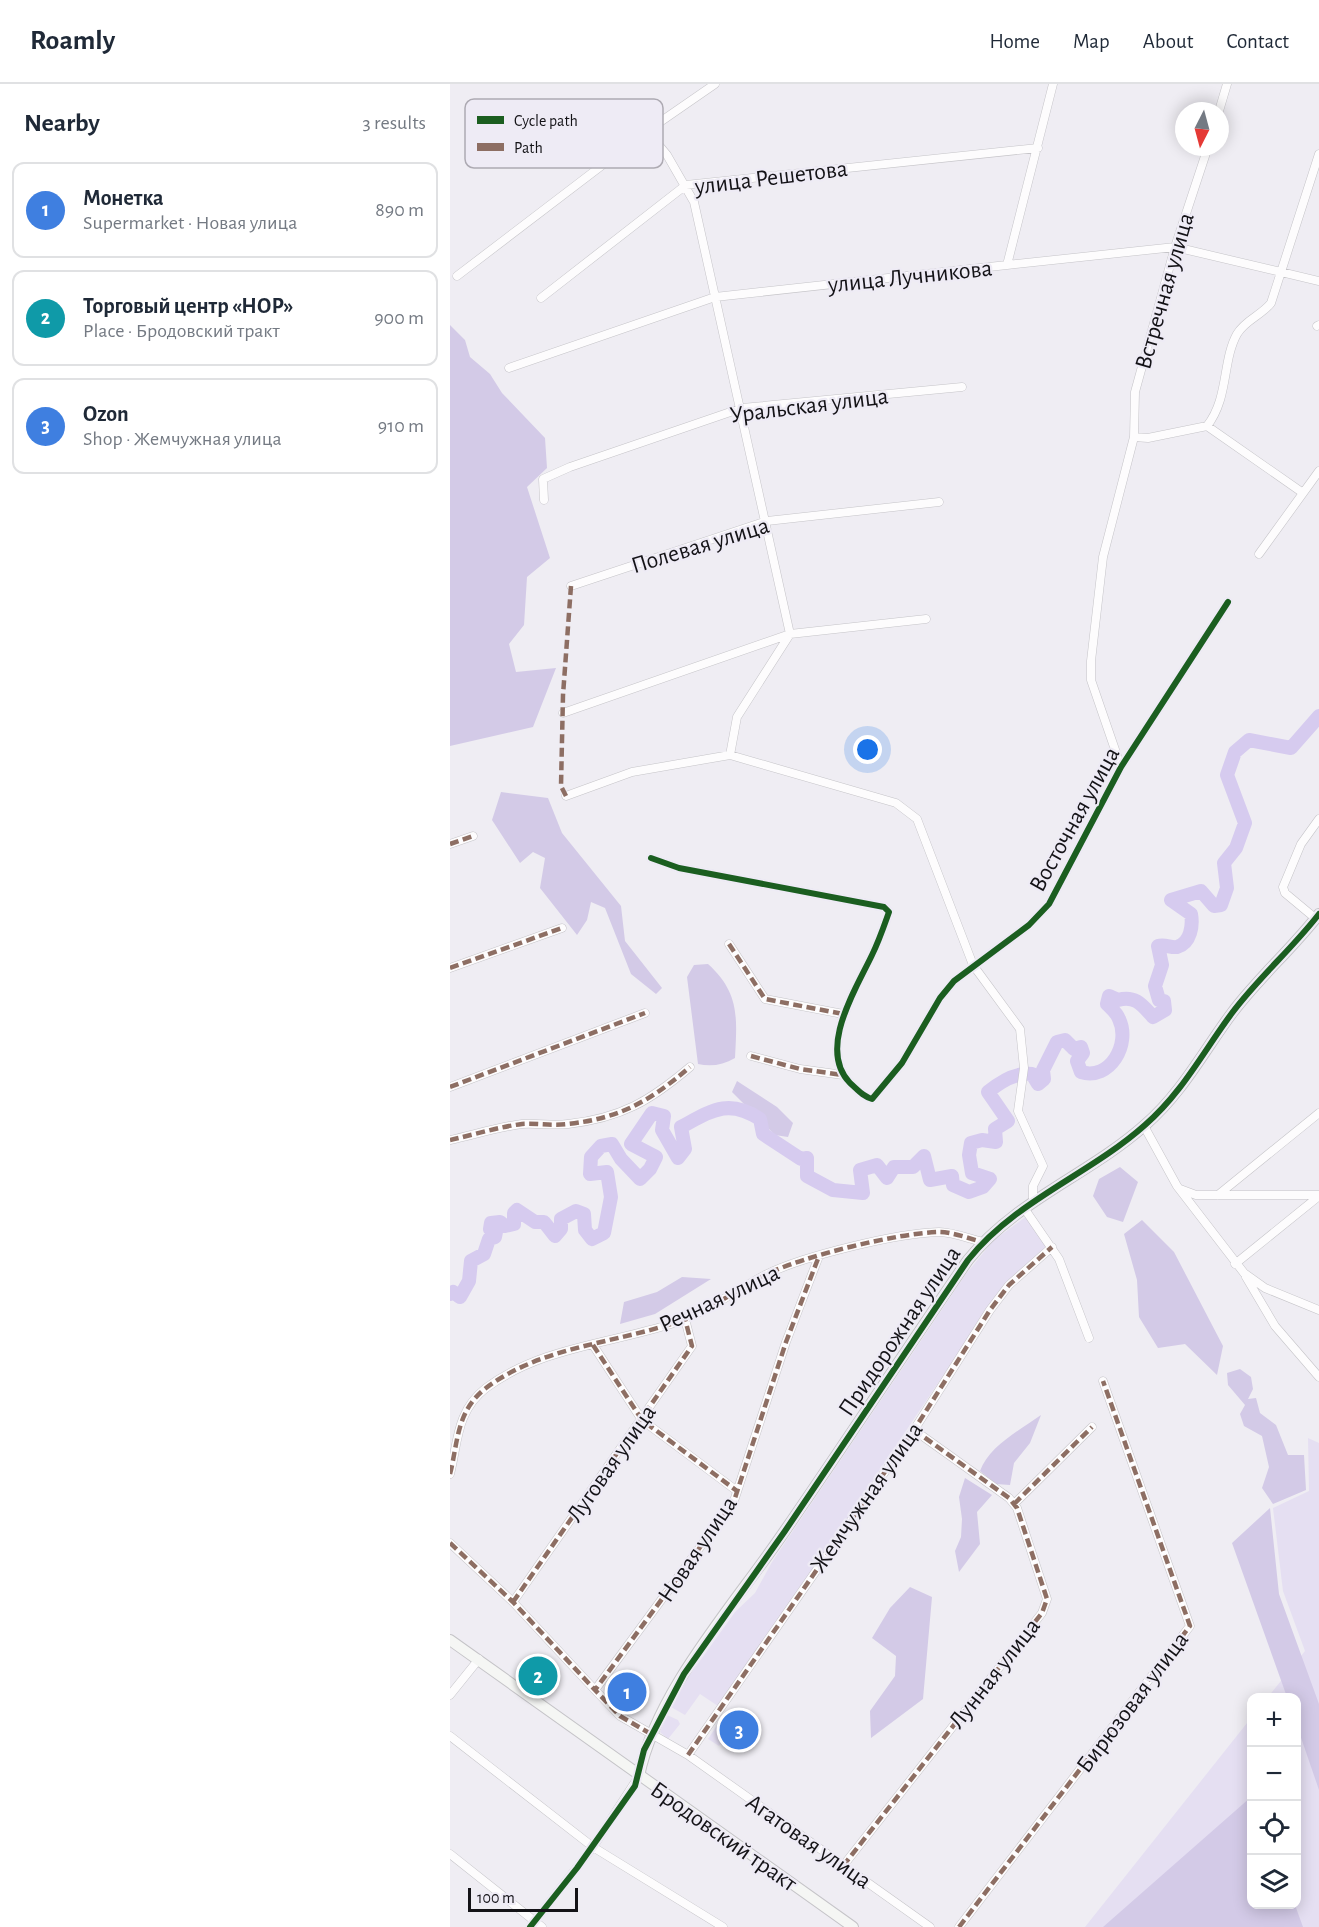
<!DOCTYPE html>
<meta charset="utf-8">
<style>
:root{--surface:#fff;--page:#f6f6f7;--text:#1f2937;--muted:#747a83;--line:#e0e1e3;--accent:#d93025}
body{margin:0;font-family:"Alegreya Sans",sans-serif;background:var(--page);color:var(--text)}
.controls{position:absolute;right:18px;bottom:18px;display:grid;overflow:hidden;border-radius:12px;box-shadow:0 3px 15px #0003}
.controls button{width:54px;height:54px;display:grid;place-items:center;padding:0;border:0;border-bottom:2px solid var(--line);background:var(--surface);color:var(--text);font:30px sans-serif}
.compass{position:absolute;left:725px;top:18px;width:54px;height:54px;border-radius:50%;background:var(--surface);box-shadow:0 3px 15px #0003;rotate:186deg}
.scale{position:absolute;left:18px;bottom:15px;width:110px;box-sizing:border-box;padding-left:6px;border:3px solid #141317;border-top:0;font-size:16px;line-height:21px;white-space:nowrap;color:#141317;-webkit-text-stroke:4px #eeebf5;paint-order:stroke}
.you{position:absolute;left:418px;top:666px;width:21px;height:21px;margin:-15px;border:4px solid #fff;border-radius:50%;background:#1a73e8;box-shadow:0 0 0 9px #1a73e833}
.badge{display:grid;place-items:center;width:39px;height:39px;border-radius:50%;background:var(--accent);color:#fff;font-size:20px;font-weight:700}
.pin{position:absolute;translate:-50% -50%;border:3px solid #fff;box-shadow:0 2px 6px #0006}
.list{margin:0;padding:0;list-style:none}
h2{display:flex;justify-content:space-between;align-items:center;height:78px;margin:0;padding:0 24px;font-size:26px}
h2 small{font-size:20px;font-weight:400;color:var(--muted)}
.list li{display:grid;grid-template-columns:39px 1fr auto;gap:18px;align-items:center;box-sizing:border-box;height:96px;margin:0 12px 12px;padding:0 12px;border:2px solid var(--line);border-radius:12px}
.list b{display:block;font-size:22px;white-space:nowrap}
.list p{margin:0;font-size:20px;white-space:nowrap;color:var(--muted)}
.list em{font-size:20px;font-style:normal;color:var(--muted)}
.icon{flex:none;width:33px;height:33px;fill:none;stroke:currentColor;stroke-width:2;stroke-linecap:round;stroke-linejoin:round}
.map{position:relative;flex:none;width:869px;height:1843px;overflow:hidden}
header{display:flex;align-items:center;gap:36px;box-sizing:border-box;height:84px;padding:0 30px;background:var(--surface);border-bottom:2px solid var(--line)}
header strong{font-size:28px}
nav{display:flex;gap:33px;margin-inline-start:auto;font-size:21px}
main{display:flex}
aside{flex:1;background:var(--surface)}
.map>svg:first-child{display:block}
</style>
<header>
<strong>Roamly</strong>
<nav><a>Home</a><a>Map</a><a>About</a><a>Contact</a></nav>
</header>
<main>
<aside>
<h2>Nearby<small>3 results</small></h2>
<ul class="list">
<li><span class="badge" style="background:#3f7fe0">1</span><div><b>Монетка</b><p>Supermarket · Новая улица</p></div><em>890 m</em></li>
<li><span class="badge" style="background:#0f9aa8">2</span><div><b>Торговый центр «НОР»</b><p>Place · Бродовский тракт</p></div><em>900 m</em></li>
<li><span class="badge" style="background:#3f7fe0">3</span><div><b>Ozon</b><p>Shop · Жемчужная улица</p></div><em>910 m</em></li>
</ul>
</aside>
<div class="map">
<svg width="869" height="1843" viewBox="0 0 869 1843">
<rect width="100%" height="100%" fill="#efedf3"/>
<path fill="#e5dff2" d="M578 1131 597 1162 595 1167 529 1238 356 1496 268 1622 250 1610 235 1631 221 1623 234 1599 285 1528 305 1509 322 1478 516 1190 543 1157Z
M858 1354 869 1359V1843H635L801 1634 802 1820H846V1614L818 1613 855 1567 833 1507 823 1424 859 1407Z
M217 1631 228 1636 230 1640 218 1655 210 1648Z
M270 1637 282 1645 269 1662 258 1655Z"/>
<path fill="#d3cae7" d="M0 241 15 256 20 273 40 290 52 309 95 354 97 384 77 403 100 474 77 493 74 541 59 560 66 588 106 584 83 643 0 662Z
M51 708 98 714 112 749 171 822 175 857 212 904 206 910 181 890 155 824 141 818 137 836 127 851 90 804 95 774 83 768 70 779 42 736Z
M258 880C290 909 287 934 285 974 273 981 261 983 248 980L237 893 244 881Z
M287 997 327 1023 343 1039 338 1053 325 1051 282 1008Z
M670 1083 688 1098 673 1138 657 1133 643 1112 649 1095Z
M692 1136 724 1168 773 1262 767 1291 735 1260 708 1264 689 1233 687 1196 674 1150Z
M232 1193 261 1195 205 1230 170 1240 174 1218 207 1208Z
M790 1285 801 1293 803 1305 798 1315 806 1314 810 1329 826 1341 838 1371H854L856 1406 823 1420 812 1404 819 1383 812 1352 794 1342 790 1330 795 1321 778 1301 777 1289Z
M591 1331 580 1359 564 1379 560 1401 546 1400 530 1387C539 1362 570 1346 591 1331Z
M515 1394 542 1411 527 1428 530 1460 509 1488 505 1467 511 1453 512 1435 509 1413Z
M820 1424 829 1510 869 1620V1706L847 1642 846 1614 837 1613 782 1459Z
M460 1503 482 1513 473 1615 421 1654 420 1627 445 1592 446 1572 422 1554 440 1524Z
M801 1713 802 1820 845 1821 853 1843H653Z"/>
<g fill="none" stroke-linecap="round" stroke-linejoin="round">
<path stroke="#d6cbef" stroke-width="14" d="M0 1210 3 1208 10 1213 19 1197 21 1177 34 1170 39 1155 45 1153 46 1148 40 1145 41 1139 50 1138 55 1142 64 1140V1129L67 1126 85 1138H94L105 1152 111 1145V1135L126 1127 134 1130 135 1146 142 1155 154 1149 161 1113 157 1088 140 1090 141 1073 151 1062 162 1060 171 1075 190 1095 200 1085 206 1073 181 1060 202 1029 214 1032 212 1046 228 1074 235 1065 231 1043C261 1027 278 1014 310 1035L313 1050 351 1075 357 1074V1092L383 1106 413 1109 410 1086 427 1081 437 1094 444 1083H463L474 1072 480 1096 502 1092 503 1101 519 1108 533 1103 540 1095 522 1089 519 1071 521 1059 532 1056 546 1058 545 1045 558 1037 538 1008C550 998 565 988 582 990L588 1000 594 995 593 986 607 958 615 956 624 965 631 963 633 969 627 977 631 988C660 997 681 960 669 935 667 929 661 924 657 920L659 912 668 916C686 911 693 922 703 933L715 926 714 917 709 916 705 902 712 881 708 862C715 860 721 864 727 863 741 859 743 841 741 830L721 816 751 807 764 822 771 821 777 804 774 779 786 764 795 739 777 691 785 668 799 656 841 664 869 632"/>
<defs>
<path id="street" d="M769 27 777 0
M197 47 217 71 244 118 340 550 287 633 280 671
M557 181 603 0
M7 192 197 47 265 0
M91 214 236 101 588 64
M867 242 869 241
M59 284 265 213 557 181 725 163 869 197
M757 342 853 409
M684 353 698 354 757 342C779 314 772 277 787 250 795 236 812 231 821 219L869 70
M94 416 93 395 120 383 292 324 512 303
M809 470 869 387
M121 502 317 437 489 418
M113 629 340 550 476 535
M671 683 641 596V577L653 473 684 353 685 308 725 163 758 63
M116 712 182 688 280 671 446 719 467 735 523 881 570 945 574 984 568 1027 593 1082 583 1102V1117
M0 760 23 752
M201 774 229 784 434 823 439 828C434 842 429 857 422 871 406 905 367 965 400 999 408 1006 412 1012 422 1015L452 979 490 914 504 897 579 841 599 820 671 683 778 518
M865 834 835 809 833 803 851 760 869 735
M279 860 315 915 393 930
M0 884 112 844
M301 972 350 985 393 991
M0 1003 195 929
M694 1042 727 1102 794 1189 815 1204 869 1226
M0 1056C23 1051 48 1043 72 1040 87 1039 103 1042 118 1040 171 1034 200 1017 240 983
M730 1105 746 1111H869
M768 1111 869 1029
M574 1124 609 1175 639 1254
M369 1172 336 1258 284 1417 145 1606 170 1632 238 1671 480 1843
M785 1180 869 1112
M796 1193 825 1242 869 1293
M143 1261 192 1336 287 1407
M0 1390C8 1359 6 1327 36 1304 91 1263 160 1260 224 1239 257 1228 286 1206 317 1190 354 1172 447 1149 489 1148 503 1148 520 1155 533 1158
M564 1420 642 1343
M0 1459 63 1518 145 1606
M63 1518 242 1262 235 1235
M0 1611 29 1575
M0 1652 143 1763 273 1843
M238 1671 464 1346 540 1226 559 1201 602 1163
M0 1770 92 1843
M393 1782 592 1529 597 1515 567 1424 559 1414 464 1346
M80 1843 143 1763 189 1692
M509 1843 740 1542 653 1297"/>
<path id="secondary" d="M0 1556 403 1843
M189 1692C206 1607 285 1520 334 1448 396 1358 456 1266 518 1176 566 1116 639 1091 695 1041 732 1009 753 968 782 929 808 894 842 865 869 830"/>
</defs>
<use href="#street" stroke="#c5c4c8" stroke-width="9"/>
<use href="#secondary" stroke="#c5c4c8" stroke-width="12"/>
<use href="#street" stroke="#fdfcfd" stroke-width="8"/>
<use href="#secondary" stroke="#f5f6f4" stroke-width="10"/>
<path stroke="#8d6e63" stroke-width="4.5" stroke-dasharray="9 4.5" stroke-linecap="butt" d="M116 712 111 702 113 611 121 502
M0 760 23 752
M279 860 315 915 393 930
M0 884 112 844
M301 972 350 985 393 991
M0 1003 195 929
M0 1056C23 1051 48 1043 72 1040 87 1039 103 1042 118 1040 171 1034 200 1017 240 983
M143 1261 192 1336 287 1407
M0 1390C8 1359 6 1327 36 1304 91 1263 160 1260 224 1239 257 1228 286 1206 317 1190 354 1172 447 1149 489 1148 503 1148 520 1155 533 1158
M564 1420 642 1343
M0 1459 63 1518 145 1606
M63 1518 242 1262 235 1235
M201 1650 170 1632 145 1606 284 1417 336 1258 369 1172
M238 1671 464 1346 540 1226 559 1201 602 1163
M393 1782 592 1529 597 1515 567 1424 559 1414 464 1346
M509 1843 740 1542 653 1297"/>
<defs>
<path id="cycleway" d="M201 774 229 784 434 823 439 828C434 842 429 857 422 871 406 905 367 965 400 999 408 1006 412 1012 422 1015L452 979 490 914 504 897 579 841 599 820 671 683 778 518
M80 1843 127 1784 185 1702 194 1666 234 1590 335 1447 518 1176C566 1116 639 1091 695 1041 732 1009 753 968 782 929 808 894 842 865 869 830"/>
</defs>
<use href="#cycleway" stroke="#eeebf5" stroke-width="10"/>
<use href="#cycleway" stroke="#1b5e20" stroke-width="6"/>
</g>
<g text-anchor="middle" stroke-width="4.5" stroke-linejoin="round" paint-order="stroke">
<g font-size="24" fill="#141317" stroke="#eeebf5">
<text transform="translate(321 93) rotate(-7)" y="8">улица Решетова</text>
<text transform="translate(460 192) rotate(-6)" y="8">улица Лучникова</text>
<text transform="translate(714 207) rotate(-74)" y="8">Встречная улица</text>
<text transform="translate(359 321) rotate(-7)" y="8">Уральская улица</text>
<text transform="translate(250 461) rotate(-17)" y="8">Полевая улица</text>
<text transform="translate(624 735) rotate(-61)" y="8">Восточная улица</text>
<text transform="translate(269 1214) rotate(-25)" y="8">Речная улица</text>
<text transform="translate(449 1247) rotate(-56)" y="8">Придорожная улица</text>
<text transform="translate(161 1379) rotate(-55)" y="8">Луговая улица</text>
<text transform="translate(416 1413) rotate(-55)" y="8">Жемчужная улица</text>
<text transform="translate(247 1465) rotate(-56)" y="8">Новая улица</text>
<text transform="translate(544 1589) rotate(-52)" y="8">Лунная улица</text>
<text transform="translate(682 1618) rotate(-53)" y="8">Бирюзовая улица</text>
<text transform="translate(274 1752) rotate(35)" y="8">Бродовский тракт</text>
<text transform="translate(359 1757) rotate(35)" y="8">Агатовая улица</text>
</g>
</g>
<rect x="15" y="15" width="198" height="69" rx="9" fill="#eeebf5" stroke="#adaab2" stroke-width="1.5"/>
<rect x="27" y="32" width="27" height="8" fill="#1b5e20"/>
<rect x="27" y="59" width="27" height="8" fill="#8d6e63"/>
<g font-size="16" fill="#141317">
<text x="64" y="42">Cycle path</text>
<text x="64" y="69">Path</text>
</g>
</svg>
<div class="controls">
<button>+</button>
<button>−</button>
<button><svg class="icon" aria-label="locate" viewBox="0 0 24 24"><circle cx="12" cy="12" r="6"/><path d="M12 2v4M12 18v4M2 12h4M18 12h4"/></svg></button>
<button><svg class="icon" aria-label="layers" viewBox="0 0 24 24"><path d="M12 4l9 5-9 5-9-5zM3 14l9 5 9-5"/></svg></button>
</div>
<svg class="compass" viewBox="-18 -18 36 36"><path d="M0-13l5 13h-10z" fill="#e53935"/><path d="M0 13l5-13h-10z" fill="#747a83"/></svg>
<div class="scale">100 m</div>
<div class="you"></div>
<div class="pin badge" style="left:177px;top:1608px;background:#3f7fe0">1</div>
<div class="pin badge" style="left:88px;top:1592px;background:#0f9aa8">2</div>
<div class="pin badge" style="left:289px;top:1646px;background:#3f7fe0">3</div>
</div>
</main>
